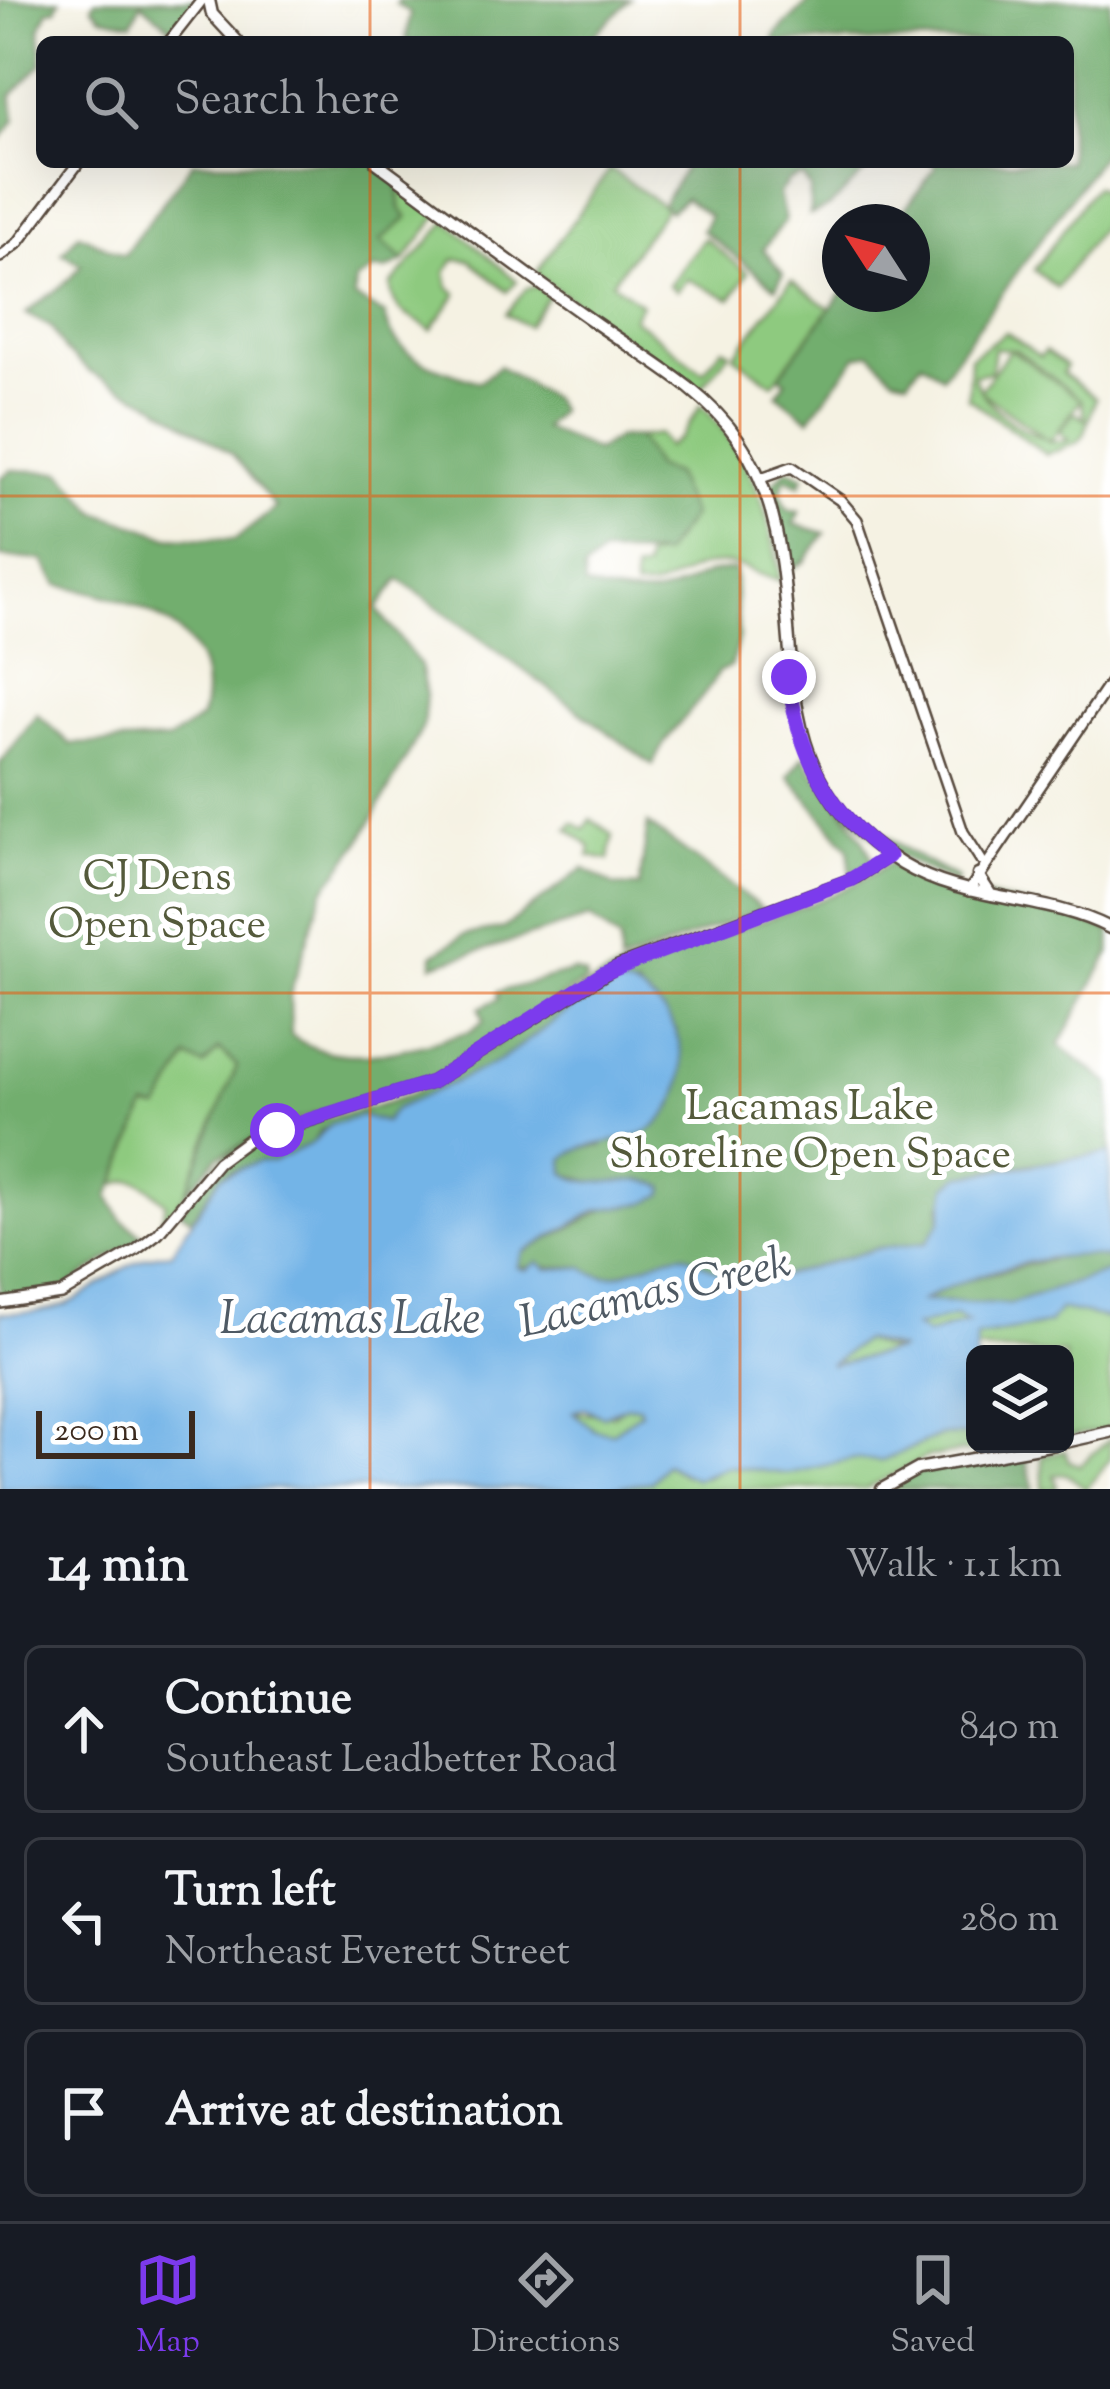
<!DOCTYPE html>
<meta charset="utf-8">
<style>
:root{--surface:#171b24;--page:#20242c;--text:#f1f3f6;--muted:#9ea1a6;--line:#363941;--accent:#7c3aed}
body{margin:0;font-family:"Sorts Mill Goudy",serif;background:var(--page);color:var(--text)}
.controls{position:absolute;right:36px;bottom:36px;display:grid;overflow:hidden;border-radius:18px;box-shadow:0 12px 48px #0002}
.controls button{width:108px;height:108px;display:grid;place-items:center;padding:0;border:0;border-bottom:3px solid var(--line);background:var(--surface);color:var(--text);font:60px sans-serif}
.compass{position:absolute;left:822px;top:204px;width:108px;height:108px;border-radius:50%;background:var(--surface);box-shadow:0 12px 48px #0002;rotate:306deg}
.scale{position:absolute;left:36px;bottom:30px;width:159px;box-sizing:border-box;padding-left:12px;border:6px solid #3b2a1e;border-top:0;font-size:33px;line-height:42px;white-space:nowrap;color:#3b2a1e;-webkit-text-stroke:9px #fff;paint-order:stroke}
.stop{position:absolute;width:36px;height:36px;margin:-27px;border:9px solid #7c3aed;border-radius:50%;background:#fff}
.stop.end{background:#7c3aed;border-color:#fff;box-shadow:0 3px 12px #0008}
.list{margin:0;padding:0;list-style:none}
h2{display:flex;justify-content:space-between;align-items:center;height:156px;margin:0;padding:0 48px;font-size:51px}
h2 small{font-size:39px;font-weight:400;color:var(--muted)}
.list li{display:grid;grid-template-columns:78px 1fr auto;gap:36px;align-items:center;box-sizing:border-box;height:168px;margin:0 24px 24px;padding:0 24px;border:3px solid var(--line);border-radius:18px}
.list b{display:block;font-size:45px;white-space:nowrap}
.list p{margin:0;font-size:39px;white-space:nowrap;color:var(--muted)}
.list em{font-size:39px;font-style:normal;color:var(--muted)}
.icon{flex:none;width:66px;height:66px;fill:none;stroke:currentColor;stroke-width:2;stroke-linecap:round;stroke-linejoin:round}
.map{position:relative;flex:none;width:1110px;height:1489px;overflow:hidden}
.search{position:absolute;background:var(--surface);box-shadow:0 12px 48px #0002;left:36px;right:36px;top:36px;height:132px;display:flex;align-items:center;gap:30px;box-sizing:border-box;padding:0 42px;border-radius:18px;color:var(--muted);font-size:45px}
.sheet{height:732px;background:var(--surface)}
nav{display:flex;justify-content:space-around;align-items:center;box-sizing:border-box;height:168px;border-top:3px solid var(--line);background:var(--surface);font-size:33px;color:var(--muted)}
nav a{display:grid;justify-items:center;gap:6px}
nav .on{color:var(--accent)}
.map>svg:first-child{display:block}
</style>
<div class="map">
<svg width="1110" height="1489" viewBox="0 0 1110 1489">
<rect width="100%" height="100%" fill="#fff"/>
<filter id="ink" filterUnits="userSpaceOnUse"><feTurbulence type="fractalNoise" baseFrequency=".00833" numOctaves="2"/><feDisplacementMap in="SourceGraphic" scale="24" xChannelSelector="R" yChannelSelector="G"/><feConvolveMatrix kernelMatrix="1 2 1 2 8 2 1 2 1" color-interpolation-filters="sRGB"/></filter>
<filter id="wash" filterUnits="userSpaceOnUse"><feTurbulence type="fractalNoise" baseFrequency=".004" numOctaves="4" result="noise"/><feDisplacementMap in="SourceGraphic" scale="48" xChannelSelector="R" yChannelSelector="G"/><feGaussianBlur stdDeviation="2.7" result="paint"/><feColorMatrix in="noise" values="0 0 0 0 0 0 0 0 0 0 0 0 0 0 0 0 0 1.4 0 .05"/><feComposite in="paint" operator="in"/></filter>
<g filter="url(#wash)">
<rect width="100%" height="100%" fill="#f5f2e3"/>
<path fill="#8eca7f" stroke="#647a4e" stroke-width="3" fill-rule="evenodd" d="M610 169 666 208 612 282 641 304 633 318 703 372 723 347 730 352 699 391 535 274Z
M1110 181V215L1057 288 1034 270 1095 186 1103 191Z
M398 182 440 213 404 261 381 240 407 218 400 208Z
M447 221 517 281 507 292 470 260 455 259 446 271 449 287 457 294 431 330C415 317 391 315 391 285Z
M704 238 748 273 731 299 687 279 677 291 669 285Z
M791 281 830 308 773 384 734 356Z
M537 286 549 295 527 326 506 314 526 289Z
M1006 332 1040 357 1045 351 1066 366 1062 373 1096 398C1080 440 1094 440 1046 454L968 398 970 357ZM994 348 1016 350 1080 399 1010 349 980 391 1050 442 1081 400 1085 419 1074 412 1059 432 1069 440C1040 449 979 405 974 375L991 372Z
M701 405C752 457 770 511 780 581 758 576 738 561 715 564 684 567 667 593 634 588V572L645 569 646 558 663 554 655 467 638 437 659 434 667 447 681 437Z
M591 819 613 835 609 860 589 856 591 847 568 829 574 823 584 829Z
M218 1048 237 1066 185 1194 160 1225 166 1203C148 1187 138 1172 114 1186L146 1107 188 1058 212 1057Z
M1060 1309 1110 1319V1429L1065 1437V1354L974 1350 976 1337 1040 1326Z
M955 1316 969 1321 926 1335 915 1327Z
M863 1340 884 1349H902L829 1366Z
M626 1406H640L641 1412 612 1433 594 1430 572 1412 613 1415Z
M942 1435 975 1436V1444H1026L927 1457 865 1489H597L651 1482 665 1464 685 1475 705 1477 727 1466 787 1474 853 1459 882 1461Z
M1110 1439V1459L1086 1489 1067 1474 1054 1475 1057 1488 1043 1489 1042 1456 1065 1451 1069 1461 1080 1465Z"/>
<path fill="#72ae6e" stroke="#566c46" stroke-width="3" d="M0 0H60L56 9 48 10 40 29 42 64 12 95 15 119 0 141Z
M95 0H197L173 30 141 3 132 23 101 17 92 6Z
M399 0H630L587 42H406L410 13 396 4Z
M811 0H1110V144L942 376 922 361 908 380 893 376 871 353 857 356 809 419 777 394 786 381 779 376 841 294H912V222H895L936 167 931 162H1068V42H774L775 35Z
M193 162H371L398 182 400 208 408 218 381 240 404 261 386 270 375 269 356 281 354 297 385 315C394 361 441 368 479 382L499 366 552 399 559 411 543 428 596 451 619 437H638L655 467 674 474 692 516 663 555 602 554 584 570 585 586C611 594 645 600 672 590 696 581 708 568 735 570L739 637 731 666 718 672C703 705 667 728 653 765L399 579 377 609 420 665 426 695 423 727 360 842 323 891 290 994 291 1035C343 1074 415 1046 471 1031L484 1021 480 1008 498 999 497 992 574 971 585 975 586 981 426 1081 284 1124 217 1157 185 1194 237 1066 219 1049 204 1066 188 1058 159 1109 146 1107 109 1197 121 1219 143 1236 62 1290 0 1299V764L37 714 70 744 169 740 201 718C226 625 129 598 58 585L43 560 0 557V478L11 470 62 472 96 512 169 537 235 540 276 508 232 454 157 405 91 373 65 350 51 327 26 314C45 295 66 287 81 265L62 253 79 234 124 255Z
M688 162H875L830 206 810 215V188L802 176 789 180 779 194 785 221 763 249 783 274 776 288 702 230 710 216 685 198 670 211 662 205Z
M787 469 804 476 800 485 786 478 780 492 787 509 799 512 794 524 825 533 805 561 785 573 768 489Z
M804 756C818 782 872 841 872 863L851 874 848 848 789 776Z
M817 758C852 814 898 850 957 878L955 883C894 859 840 823 817 758Z
M648 824 763 909 620 964V941L590 918 433 965V955L464 935 504 928 584 868 614 886 639 887Z
M889 863 925 883 1064 913 1110 931V953L1059 1045 1110 1084V1153L988 1170 941 1205V1221L926 1243 878 1248 783 1276 725 1275 685 1254 611 1276 593 1275 582 1267H517L523 1253 611 1206 641 1180 596 1183 565 1174 563 1159 574 1149 602 1146 677 1031 637 988 572 1008 500 1061 424 1096 385 1122 361 1116 321 1130 312 1143 272 1162 233 1170 221 1176 191 1219 180 1211C194 1194 209 1170 227 1156 276 1118 352 1119 408 1095 481 1063 539 1008 610 974 699 932 808 919 889 863Z
M1082 1252 1110 1259V1271L1010 1304 922 1301 961 1281Z
M1025 1456 1034 1489H887L918 1472Z"/>
<path fill="#73b4e7" stroke="#576f82" stroke-width="3" fill-rule="evenodd" d="M619 985C680 994 705 1082 658 1124 632 1147 587 1137 564 1159L565 1173C596 1194 634 1170 665 1187L664 1194 646 1203 597 1210 523 1253 517 1267 526 1270 538 1262 548 1269 583 1267C611 1293 652 1254 685 1254L725 1275 783 1276 879 1248 926 1243 941 1221 947 1186 960 1176 1110 1153V1259C1064 1245 959 1277 922 1301L1010 1304 1110 1271V1319L1060 1309 1049 1324 976 1337 975 1436 941 1435 882 1461 853 1459 787 1474 727 1466 696 1479 665 1464 651 1482 597 1489H0V1313C24 1313 45 1313 67 1304 104 1288 130 1254 171 1253L221 1176 259 1161 272 1162 312 1143 331 1124 361 1116 385 1122 395 1109 500 1061 572 1008ZM955 1316 968 1322 927 1335 915 1327ZM863 1340 901 1350 830 1365ZM627 1406H639L641 1412 612 1433 594 1430 573 1412 584 1408 603 1416Z"/>
</g>
<g filter="url(#ink)">
<g fill="none" stroke-linecap="round" stroke-linejoin="round">
<defs>
<path id="tertiary" d="M169 42 202 0
M0 257 18 243 79 162
M761 478 792 467 840 500 857 520 963 832 981 860
M969 891 1110 683
M0 1303 61 1294 136 1250 158 1233 218 1162 248 1140 432 1082 618 966 857 877 889 856"/>
<path id="secondary" d="M209 0 212 14 238 42
M376 162C450 216 522 272 597 324 644 357 705 390 738 439 833 578 730 760 902 864 966 903 1044 894 1110 928
M978 875 991 895
M1065 1442 1110 1432
M882 1489 918 1469 1055 1444"/>
</defs>
<use href="#tertiary" stroke="#57483c" stroke-width="14"/>
<use href="#secondary" stroke="#57483c" stroke-width="15"/>
<use href="#tertiary" stroke="#fff" stroke-width="9"/>
<use href="#secondary" stroke="#fff" stroke-width="10"/>
</g>
</g>
<g fill="none" stroke-linecap="round" stroke-linejoin="round" filter="url(#ink)">
<path stroke="#7c3aed" stroke-width="15" d="M277 1130 432 1082 604 973 850 880 889 856C829 813 796 750 789 677"/>
</g>
<path fill="none" stroke="#e8590c" stroke-width="3" stroke-opacity="0.55" d="M370 0V42M740 0V42M370 162V1489M740 162V1489M0 496H1110M0 993H1110"/>
<g text-anchor="middle" stroke-width="10" stroke-linejoin="round" paint-order="stroke">
<g font-size="42" fill="#545a3b" stroke="#fff">
<text x="157" y="889">CJ Dens<tspan x="157" dy="48">Open Space</tspan></text>
<text x="810" y="1119">Lacamas Lake<tspan x="810" dy="48">Shoreline Open Space</tspan></text>
</g>
<g font-size="45" font-style="italic" fill="#4f5a64" stroke="#fff">
<text transform="translate(654 1290) rotate(-13)" y="16">Lacamas Creek</text>
<text x="350" y="1332">Lacamas Lake</text>
</g>
</g>
</svg>
<div class="controls">
<button><svg class="icon" aria-label="layers" viewBox="0 0 24 24"><path d="M12 4l9 5-9 5-9-5zM3 14l9 5 9-5"/></svg></button>
</div>
<svg class="compass" viewBox="-18 -18 36 36"><path d="M0-13l5 13h-10z" fill="#e53935"/><path d="M0 13l5-13h-10z" fill="#9ea1a6"/></svg>
<div class="scale">200 m</div>
<div class="stop" style="left:277px;top:1130px"></div>
<div class="stop end" style="left:789px;top:677px"></div>
<div class="search"><svg class="icon" aria-label="search" viewBox="0 0 24 24"><circle cx="10" cy="10" r="6"/><path d="M15 15l6 6"/></svg>Search here</div>
</div>
<section class="sheet">
<h2>14 min<small>Walk · 1.1 km</small></h2>
<ul class="list">
<li><svg class="icon" aria-label="ahead" viewBox="0 0 24 24"><path d="M12 20V5M6 11l6-6 6 6"/></svg><div><b>Continue</b><p>Southeast Leadbetter Road</p></div><em>840 m</em></li>
<li><svg class="icon" aria-label="left" viewBox="0 0 24 24"><path d="M17 20v-9H6M10 6l-5 5 5 5"/></svg><div><b>Turn left</b><p>Northeast Everett Street</p></div><em>280 m</em></li>
<li><svg class="icon" aria-label="arrive" viewBox="0 0 24 24"><path d="M6 21V4h12l-3 4 3 4H6"/></svg><div><b>Arrive at destination</b></div></li>
</ul>
</section>
<nav>
<a class="on"><svg class="icon" aria-label="map" viewBox="0 0 24 24"><path d="M3 6l6-2 6 2 6-2v14l-6 2-6-2-6 2zM9 4v14M15 6v14"/></svg>Map</a>
<a><svg class="icon" aria-label="directions" viewBox="0 0 24 24"><path d="M12 3l9 9-9 9-9-9zM9 14v-3h6M13 9l2 2-2 2"/></svg>Directions</a>
<a><svg class="icon" aria-label="saved" viewBox="0 0 24 24"><path d="M7 4h10v16l-5-4-5 4z"/></svg>Saved</a>
</nav>
